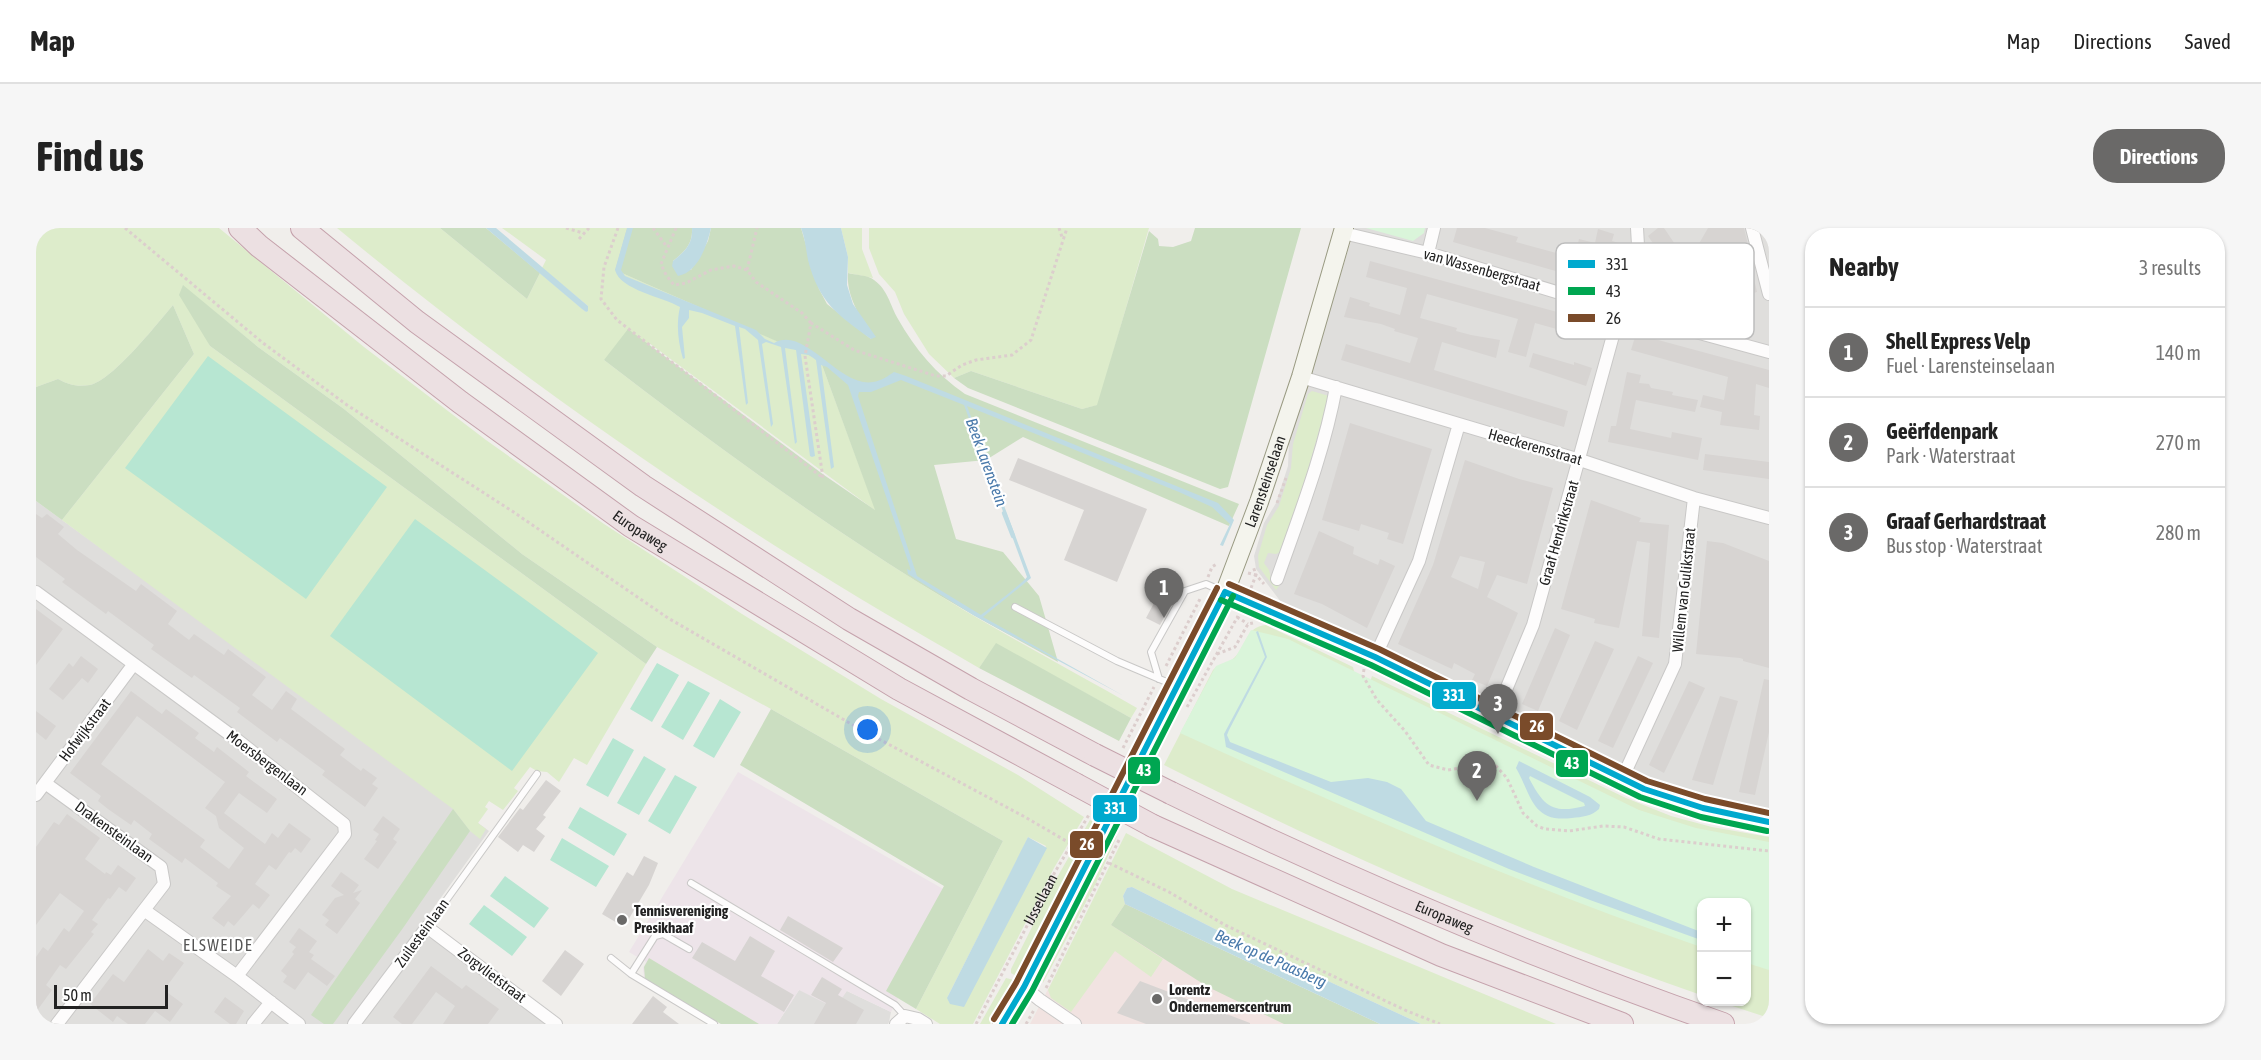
<!DOCTYPE html>
<meta charset="utf-8">
<style>
:root{--surface:#fff;--page:#f6f6f6;--text:#222;--muted:#767676;--line:#e0e0e0;--accent:#6a6968}
body{margin:0;font-family:"Asap Condensed",sans-serif;background:var(--page);color:var(--text)}
.controls{position:absolute;right:18px;bottom:18px;display:grid;overflow:hidden;border-radius:12px;box-shadow:0 2px 4px #0004}
.controls button{width:54px;height:54px;display:grid;place-items:center;padding:0;border:0;border-bottom:2px solid var(--line);background:var(--surface);color:var(--text);font:30px sans-serif}
.scale{position:absolute;left:18px;bottom:15px;width:114px;box-sizing:border-box;padding-left:6px;border:3px solid #222;border-top:0;font-size:16px;line-height:21px;white-space:nowrap;color:#222;-webkit-text-stroke:4px #fff;paint-order:stroke}
.you{position:absolute;left:832px;top:502px;width:21px;height:21px;margin:-15px;border:4px solid #fff;border-radius:50%;background:#1a73e8;box-shadow:0 0 0 9px #1a73e833}
.badge{display:grid;place-items:center;width:39px;height:39px;border-radius:50%;background:var(--accent);color:#fff;font-size:20px;font-weight:700}
.pin{position:absolute;translate:-50% -50px;filter:drop-shadow(0 2px 3px #0008)}
.pin::after{content:'';position:absolute;top:32px;width:21px;height:18px;background:inherit;clip-path:polygon(0 0,100% 0,50% 100%)}
.list{margin:0;padding:0;list-style:none}
h2{display:flex;justify-content:space-between;align-items:center;height:78px;margin:0;padding:0 24px;font-size:26px}
h2 small{font-size:20px;font-weight:400;color:var(--muted)}
.list li{display:grid;grid-template-columns:39px 1fr auto;gap:18px;align-items:center;box-sizing:border-box;height:90px;padding:0 24px;border-top:2px solid var(--line)}
.list b{display:block;font-size:22px;white-space:nowrap}
.list p{margin:0;font-size:20px;white-space:nowrap;color:var(--muted)}
.list em{font-size:20px;font-style:normal;color:var(--muted)}
.map{position:relative;flex:none;width:1733px;height:796px;overflow:hidden;border-radius:24px}
header{display:flex;align-items:center;gap:36px;box-sizing:border-box;height:84px;padding:0 30px;background:var(--surface);border-bottom:2px solid var(--line)}
header strong{font-size:28px}
nav{display:flex;gap:33px;margin-inline-start:auto;font-size:21px}
.intro{display:flex;align-items:center;justify-content:space-between;box-sizing:border-box;height:144px;padding:0 36px}
h1{margin:0;font-size:42px}
.button{padding:15px 27px;border-radius:24px;background:var(--accent);color:#fff;font-size:21px;font-weight:700}
main{display:flex;gap:36px;padding:0 36px}
aside{flex:1;background:var(--surface);border-radius:24px;box-shadow:0 2px 4px #0004}
.map>svg:first-child{display:block}
</style>
<header>
<strong>Map</strong>
<nav><a>Map</a><a>Directions</a><a>Saved</a></nav>
</header>
<div class="intro"><h1>Find us</h1><a class="button">Directions</a></div>
<main>
<div class="map">
<svg width="1733" height="796" viewBox="0 0 1733 796">
<rect width="100%" height="100%" fill="#f0eeeb"/>
<path fill="#dfdedc" d="M1319 0H1733V585L1679 575 1616 555 1568 533 1248 378 1220 341 1218 328 1228 295 1240 275 1252 238 1253 214Z
M0 273 453 603 383 700 514 796H0Z
M763 762 811 763 855 784 853 794 852 796H741Z"/>
<path fill="#f1e3e1" d="M1065 659 1312 796H994Z"/>
<path fill="#ede4e9" d="M702 544 916 666 855 784 811 763 799 780 763 762 741 796H685L608 750 607 740 610 734 593 724Z"/>
<path fill="#ddeccb" fill-rule="evenodd" d="M0 0H183L328 119 450 212 568 296 706 386 845 471 982 547 1048 589 1018 640 937 796H904L880 781 967 613 735 481 621 419 486 326 308 181 222 119 147 58 174 118 610 436 551 537 538 530 523 554 511 544 501 543 494 539 478 560 482 563 467 582 453 573 449 579 452 581 442 595 450 601 444 611 434 603 417 581 26 292 158 126 137 77C121 96 77 152 54 157 41 159 33 157 22 151L0 159ZM992 609 1010 618 911 770 986 622Z
M301 0H404L491 71 504 45 550 84 552 78 506 40 510 32 466 0H591L579 42 746 115 781 131 786 137 840 283 613 115 568 132C669 210 772 285 880 353 952 398 1027 438 1101 480L1095 490 960 416 943 440C879 403 815 366 752 326 595 227 444 118 301 0Z
M805 0H826V21L837 50 812 45V29Z
M833 0H1113L1062 177 1046 181 935 143 918 150 893 126 868 86 859 64 843 46 833 20Z
M1276 163 1293 168 1263 273 1246 323 1240 326 1232 325 1228 335 1233 342 1235 351 1245 355 1240 362 1223 339 1222 328 1231 297 1243 278 1255 240 1257 216 1272 166Z
M1230 397 1317 439 1319 448 1365 503 1733 626V790L1684 774H1710V674H1666L1665 767C1481 703 1302 625 1128 537L1177 442C1183 435 1192 436 1198 430 1211 418 1209 399 1230 397Z
M1336 448 1590 570 1635 588 1676 599 1733 609V621L1641 611 1334 454Z
M1054 592 1059 595 980 748 975 745V741L1019 653Z
M1076 605 1081 608 1060 655 1007 755 1008 738Z
M1090 605 1196 661 1520 796H1385L1179 701 1096 659 1091 660 1087 668 1089 676 1075 697 1127 731 1115 749 1079 723 1035 784 1015 770 1012 762Z
M970 750 978 752 954 796H944Z"/>
<path fill="#cbdec1" d="M404 0H450L504 45 491 71Z
M591 0H656C657 16 649 23 637 33L655 42 672 13 675 0H765L783 61 791 76 835 111C826 89 810 70 812 45 819 47 832 47 838 52 852 62 854 77 862 91 879 121 900 146 929 166L1203 276 1193 298 987 209 950 232 898 237 920 311 967 324 1003 368 1022 434C974 407 926 382 880 353 772 285 669 210 568 132L592 101 788 247 839 282 786 137 781 131 579 42Z
M1159 0H1265L1192 259 1184 261 932 160 918 150 935 143 1046 181 1061 177 1113 3 1122 11 1123 18 1137 19 1155 13Z
M147 57 222 119 308 181 486 326 621 419 610 436 174 118 143 67Z
M137 77 158 126 26 292 0 273V159L22 151C33 157 41 159 54 157 77 152 121 96 137 77Z
M960 415 1095 490 1083 513 943 440Z
M735 481 967 613 880 781 850 763 908 658 704 537Z
M417 581 434 603 367 700 297 796H288L275 787Z
M1089 676 1344 796H1248L1172 759 1075 697Z
M613 730 723 796H685L609 751 608 739Z"/>
<path fill="#daf5da" d="M1330 0H1389L1388 5 1377 13Z
M1215 402 1252 411 1603 582 1660 600 1733 614V742L1711 735 1710 674H1666L1665 719C1488 658 1315 583 1144 505L1180 438 1199 430Z"/>
<path fill="#b7e6d2" d="M172 128 351 259 270 371 89 240Z
M379 291 562 425 476 543 294 408Z
M621 435 643 447 616 494 594 481Z
M652 453 674 465 647 512 625 499Z
M684 471 705 484 678 530 657 518Z
M577 510 598 522 572 569 550 557Z
M608 528 630 541 603 587 581 575Z
M639 547 661 559 634 606 612 593Z
M544 579 591 606 578 628 532 600Z
M526 610 573 638 560 659 514 632Z
M469 648 513 680 498 700 454 668Z
M448 677 491 709 476 728 433 696Z"/>
<path fill="#bfdbe3" fill-rule="evenodd" d="M450 0H460L552 78V83L550 84 546 81Z
M591 0H597L585 42 589 48 720 102 729 111 738 115C769 97 803 160 837 154 845 153 852 148 858 144L870 148 1182 275 1198 292 1187 318 1184 317 1194 296 1176 279 1143 264 931 178 995 350 947 389 1088 468 937 387 872 346 871 341 875 343 873 336 812 157 791 139 785 137 798 239 795 241 780 132 773 127 765 126 779 228 776 229 774 228 760 122 749 120 761 214 759 216 745 119 730 114 726 116 737 196 735 199 722 112 709 101 703 99 712 175 710 177 699 98 666 85 653 82V90L646 99 649 130 647 131C642 114 640 96 644 79 627 69 584 62 579 42ZM865 152 928 177 991 349C989 353 952 382 945 387L881 348 822 168 823 164H835Z
M656 0H675C671 18 662 44 642 48L636 38 637 33C649 23 657 16 656 0Z
M765 0H805L812 29 811 57 817 76 840 109 835 111C802 87 783 75 772 32 770 22 769 10 765 0Z
M1222 403 1231 429 1193 502 1191 507 1194 514 1295 554 1332 550 1351 554 1365 561 1390 593 1498 639 1665 704V712L1554 672 1473 641 1190 519 1188 506 1229 429 1220 404Z
M1483 533 1554 569 1564 577 1563 581C1556 588 1546 589 1536 590 1496 595 1496 568 1480 540ZM1494 548 1548 575 1549 578C1517 586 1508 579 1493 550Z
M992 609 1011 620 928 779 914 776 911 770Z
M1096 659 1179 701 1385 796H1344L1089 676 1087 668 1091 660Z"/>
<g fill="none" stroke-linecap="round" stroke-linejoin="round">
<path stroke="#bfdbe3" stroke-width="4.5" d="M968 285 977 308"/>
</g>
<path fill="#d7d4d2" fill-rule="evenodd" d="M1421 0H1449L1482 9 1480 14 1535 29 1530 46 1417 14Z
M1622 0H1628L1643 22 1632 30H1627L1612 8Z
M1672 0H1708L1713 21 1708 22 1714 48 1717 47 1721 64 1692 72 1684 39 1671 62 1645 47Z
M1562 1 1578 6 1576 13 1583 15 1572 56 1556 52 1557 46 1536 40 1543 11 1559 15Z
M1334 33 1558 94 1553 110 1499 95 1490 129 1472 124 1482 91 1391 66 1384 90 1421 100 1420 103 1435 107 1464 112 1460 130 1406 114 1398 142 1532 183 1528 199 1305 132 1310 116 1374 135 1382 110 1358 103 1359 101 1345 96 1308 89 1314 69 1334 75 1333 78 1364 87 1371 60 1330 49Z
M1600 106 1733 142V160L1720 156 1718 187 1724 188 1723 202 1684 197 1686 184 1664 179 1667 167 1688 172 1692 149 1595 122Z
M1497 125 1538 137V134L1556 140 1550 158 1493 139Z
M1591 144 1605 147 1603 155 1613 156 1615 160 1637 164 1636 167 1662 172 1659 184 1600 172 1594 201 1635 210 1636 204 1666 210 1662 232 1572 214 1575 198H1580Z
M1314 195 1396 221 1367 316 1351 311 1353 305 1325 296 1323 303 1286 292Z
M1669 226 1733 234V251L1667 242Z
M982 230 1111 281 1081 354 1028 332 1048 282 973 252Z
M1429 232 1483 251 1517 260 1491 356 1461 347 1451 369 1482 385 1451 458 1436 452 1439 446 1418 435 1416 441 1362 416 1397 337ZM1424 328 1449 334 1442 361 1415 349Z
M1555 272 1605 290 1603 294 1633 297 1623 410 1606 408 1614 315 1601 313 1583 400 1558 395 1559 391 1525 381Z
M0 286 6 290 11 286 28 299 22 306 41 322 100 363 105 356 141 383 132 396 153 412 158 406 188 427 192 421 230 449 216 467 236 482 250 463 261 471 255 481 309 521 304 527 325 543 327 540 341 550 336 556 342 560 329 579 286 547 289 543 244 510 241 514 201 484 204 480 158 447 156 450 115 421 118 417 72 383 70 386 26 354 29 351 0 329Z
M1283 303 1318 319 1317 326 1342 337 1344 331 1359 338 1331 400 1286 376 1258 366Z
M1671 313 1687 315 1733 333V440L1707 433V431L1704 430 1660 426Z
M1118 375 1132 382 1124 397 1110 390Z
M0 381 27 401 0 437Z
M1519 400 1534 407 1502 483 1486 476Z
M1559 413 1578 421 1541 502 1523 493Z
M45 428 62 441 52 455 46 450 27 472 13 461 33 435 37 439Z
M1602 428 1617 435 1577 520 1562 513Z
M1728 451 1733 452V504L1719 567 1703 564Z
M1653 453 1669 460 1628 545 1613 537Z
M95 463 126 486 130 481 137 486 163 505 159 510 178 524 181 519 213 544 210 548 241 571 231 585 203 565 188 585 229 616 236 605 242 610 253 595 275 611 265 625 259 620 255 625 253 624 240 642 233 637 219 656 234 667 223 681 217 676 198 698 192 693 188 699 176 690 195 668 180 658 182 655 149 630 146 635 113 611 116 606 98 592 95 597 72 581 62 573 65 568 34 545ZM101 488 189 554 169 580 180 588 183 600 208 620 193 641 164 619 169 612 65 536Z
M1684 468 1702 473 1677 557 1656 552Z
M0 483 20 498 10 512 0 504Z
M510 552 525 563 507 587 510 589 500 601 509 608 498 624 487 617 482 624 462 609 484 580 487 582Z
M31 586 64 610 49 631 69 646 70 644 75 647 82 637 100 650 90 664 83 659 74 671 72 670 56 692 62 696 55 704 58 706 30 741 24 737 10 757 16 762 0 784V729L7 719 12 723 28 700 33 704 48 683 24 665 0 697V619L18 594 23 597Z
M347 588 364 601 357 611 361 614 342 641 328 631 341 613 339 612 343 606 337 602Z
M608 628 622 635 613 657 588 699 566 686 591 644 597 648Z
M305 644 323 657 317 665 326 662 319 671 324 675 301 706 289 697 293 692 286 687 299 670 308 667 295 658Z
M752 688 807 720 797 734 744 702Z
M263 700 281 713 273 724 278 727 275 731 299 748 291 758 272 744 259 762 247 754 251 748 245 743 258 726 256 724 260 719 253 714Z
M714 708 739 723 725 748 758 767 748 784 656 730 666 714 699 733Z
M112 721 127 733 133 725 148 735 128 762 147 776 134 794 119 783 109 796H92L81 788 77 794 54 776 77 746 88 754Z
M529 722 548 736 525 768 506 753Z
M395 738 426 761 430 757 463 781 452 796H407L419 778 400 764 376 796H366L357 789Z
M786 749 806 761 802 767 828 782 820 796H778L790 775 775 767Z
M1104 753 1214 795V796H1110L1081 785Z
M617 768 631 779 627 784 643 796H596Z
M189 769 208 783 200 796H194L178 784Z"/>
<g fill="none" stroke-linecap="round" stroke-linejoin="round">
<defs>
<path id="lane" d="M979 379 1081 433 1140 458
M1123 451 1115 424 1149 363 1170 356 1186 363
M655 655 859 777 869 788
M391 699 501 546
M575 730 595 746 678 796
M595 746 619 708 627 706 653 721"/>
<path id="street" d="M1716 0 1733 66
M1307 5 1392 25 1583 83 1733 124
M1392 25 1398 0
M1265 149 1544 232 1658 270 1733 290
M1241 351C1263 288 1288 225 1300 159
M0 364 200 511 308 596 309 606 201 748
M1339 429 1383 333 1423 196
M1459 488 1497 397 1602 17 1601 0
M1586 551 1639 436 1658 270
M9 555 125 639 128 656 108 682 201 748 263 796
M0 567 97 437
M988 759 1004 772 1039 796
M21 796 108 682
M217 796 235 774
M318 796 391 699 520 796
M860 796 869 788 882 791 890 796"/>
<g id="secondary">
<path d="M1189 364 1339 429 1608 561 1667 580 1733 594"/>
<path id="s2" d="M966 796 988 759 1189 364 1223 274 1265 149 1308 0"/>
</g>
<g id="highway">
<path id="s3" d="M204 0 223 18 424 174 595 298 863 461 1039 556"/>
<path d="M266 0 381 94 607 258 813 391 935 461 1059 527"/>
<path id="s4" d="M1135 565C1315 653 1498 730 1687 796"/>
<path d="M1117 598 1405 727 1586 796"/>
</g>
</defs>
<use href="#lane" stroke="#c9c8c7" stroke-width="8"/>
<use href="#street" stroke="#c9c8c7" stroke-width="14"/>
<use href="#secondary" stroke="#999a82" stroke-width="20"/>
<use href="#highway" stroke="#c5a2ac" stroke-width="24"/>
<g stroke="#dccecd" stroke-width="3" stroke-dasharray="3 3" stroke-linecap="butt">
<path d="M89 0 227 115 311 177 476 283 632 390 824 501 989 589 1037 617"/>
<path d="M530 0 547 5"/>
<path d="M582 0 568 39 565 71 581 92 787 250 769 128 775 95 818 122 900 148H910L926 137 940 132 976 127 995 112 1031 0"/>
<path d="M617 0 631 19"/>
<path d="M640 0 625 36 630 47 638 57 650 55 675 42 698 38 711 42 720 54 766 85 775 95"/>
<path d="M1023 0 1026 9"/>
<path d="M543 11 553 0"/>
<path d="M711 42 721 0"/>
<path d="M1241 275 1250 250"/>
<path d="M1212 345 1220 347 1228 356"/>
<path d="M1172 349 1176 339 1182 335"/>
<path d="M1215 360 1220 347 1217 338"/>
<path d="M1201 389 1212 396"/>
<path d="M1181 426 1199 419 1212 396 1217 395"/>
<path d="M1130 438 1165 369"/>
<path d="M1328 441 1327 448 1341 472 1369 503 1393 537 1412 542 1446 536 1460 538 1471 550 1487 585 1501 598 1509 601 1533 603 1567 598 1588 599 1623 611 1733 623"/>
<path d="M1151 479 1202 388"/>
<path d="M1087 520 1118 459"/>
<path d="M1073 635 1133 664 1189 697 1371 783 1404 796"/>
<path d="M1010 760 1084 610"/>
<path id="s1" d="M940 796 1019 644 1054 585"/>
<path d="M990 796 998 782"/>
</g>
<use href="#lane" stroke="#fdfcfc" stroke-width="6"/>
<use href="#street" stroke="#fdfcfc" stroke-width="12"/>
<use href="#secondary" stroke="#f4f4ed" stroke-width="18"/>
<use href="#highway" stroke="#ece0e2" stroke-width="22"/>
<defs>
<path id="highway-bridge" d="M1059 527 1135 565
M1039 556 1117 598"/>
</defs>
<use href="#highway-bridge" stroke="#c5a2ac" stroke-width="24" stroke-linecap="butt"/>
<use href="#highway-bridge" stroke="#ece0e2" stroke-width="22"/>
<defs>
<path id="bus-1" d="M1189 364 1339 429 1608 561 1667 580 1733 594
M966 796 988 759 1189 364"/>
<path id="bus-2" d="M1185 372 1335 437 1604 569 1665 589 1731 603
M976 796 996 763 1197 368"/>
<path id="bus-3" d="M1193 356 1343 421 1611 553 1669 571 1733 585
M958 791 980 755 1181 360"/>
</defs>
<use href="#bus-1" stroke="#fff" stroke-width="10"/>
<use href="#bus-2" stroke="#fff" stroke-width="10"/>
<use href="#bus-3" stroke="#fff" stroke-width="10"/>
<use href="#bus-1" stroke="#00a9ce" stroke-width="6"/>
<use href="#bus-2" stroke="#00a651" stroke-width="6"/>
<use href="#bus-3" stroke="#7a4b2a" stroke-width="6"/>
</g>
<g fill="#6a6968" stroke="#fff" stroke-width="2">
<circle cx="586" cy="692" r="6"/>
<circle cx="1121" cy="771" r="6"/>
</g>
<g text-anchor="middle" stroke-width="4.5" stroke-linejoin="round" paint-order="stroke">
<g font-size="15" fill="#222" stroke="#fff">
<text transform="translate(1446 42) rotate(16)" y="5">van Wassenbergstraat</text>
<text transform="translate(1499 219) rotate(16)" y="5">Heeckerensstraat</text>
<text dy="5" stroke="none"><textPath href="#s2" startOffset="604">Larensteinselaan</textPath></text>
<text dy="5" stroke="none"><textPath href="#s3" startOffset="502">Europaweg</textPath></text>
<text transform="translate(1523 305) rotate(-74)" y="5">Graaf Hendrikstraat</text>
<text transform="translate(1648 362) rotate(-84)" y="5">Willem van Gulikstraat</text>
<text transform="translate(49 502) rotate(-53)" y="5">Hofwijkstraat</text>
<text transform="translate(231 535) rotate(37)" y="5">Moersbergenlaan</text>
<text transform="translate(78 604) rotate(36)" y="5">Drakensteinlaan</text>
<text dy="5" stroke="none"><textPath href="#s1" startOffset="140">IJssellaan</textPath></text>
<text dy="5" stroke="none"><textPath href="#s4" startOffset="300">Europaweg</textPath></text>
<text transform="translate(386 705) rotate(-54)" y="5">Zuilesteinlaan</text>
<text transform="translate(456 747) rotate(37)" y="5">Zorgvlietstraat</text>
</g>
<g font-size="15" font-weight="bold" fill="#222" stroke="#fff" text-anchor="start">
<text x="598" y="688">Tennisvereniging<tspan x="598" dy="17">Presikhaaf</tspan></text>
<text x="1133" y="767">Lorentz<tspan x="1133" dy="17">Ondernemerscentrum</tspan></text>
</g>
<g font-size="16" font-style="italic" fill="#4a7aab" stroke="#fff">
<text transform="translate(951 234) rotate(70)" y="6">Beek Larenstein</text>
<text transform="translate(1235 730) rotate(24)" y="6">Beek op de Paasberg</text>
</g>
<g font-size="16" letter-spacing="1.5" fill="#555" stroke="#fff">
<text x="182" y="723">ELSWEIDE</text>
</g>
</g>
<rect x="1520" y="15" width="198" height="96" rx="9" fill="#fff" stroke="#bdbdbd" stroke-width="1.5"/>
<rect x="1532" y="32" width="27" height="8" fill="#00a9ce"/>
<rect x="1532" y="59" width="27" height="8" fill="#00a651"/>
<rect x="1532" y="86" width="27" height="8" fill="#7a4b2a"/>
<g font-size="16" fill="#222">
<text x="1570" y="42">331</text>
<text x="1570" y="69">43</text>
<text x="1570" y="96">26</text>
</g>
<g stroke="#fff" stroke-width="2">
<rect x="1395" y="453" width="46" height="29" rx="6" fill="#00a9ce"/>
<rect x="1483" y="484" width="35" height="29" rx="6" fill="#7a4b2a"/>
<rect x="1519" y="521" width="34" height="29" rx="6" fill="#00a651"/>
<rect x="1091" y="528" width="34" height="29" rx="6" fill="#00a651"/>
<rect x="1056" y="566" width="46" height="29" rx="6" fill="#00a9ce"/>
<rect x="1033" y="602" width="35" height="29" rx="6" fill="#7a4b2a"/>
</g>
<g font-size="16" text-anchor="middle" font-weight="bold" fill="#fff">
<text x="1418" y="473">331</text>
<text x="1501" y="504">26</text>
<text x="1536" y="541">43</text>
<text x="1108" y="548">43</text>
<text x="1079" y="586">331</text>
<text x="1051" y="622">26</text>
</g>
</svg>
<div class="controls">
<button>+</button>
<button>−</button>
</div>
<div class="scale">50 m</div>
<div class="you"></div>
<div class="pin badge" style="left:1128px;top:390px">1</div>
<div class="pin badge" style="left:1441px;top:573px">2</div>
<div class="pin badge" style="left:1462px;top:506px">3</div>
</div>
<aside>
<h2>Nearby<small>3 results</small></h2>
<ul class="list">
<li><span class="badge">1</span><div><b>Shell Express Velp</b><p>Fuel · Larensteinselaan</p></div><em>140 m</em></li>
<li><span class="badge">2</span><div><b>Geërfdenpark</b><p>Park · Waterstraat</p></div><em>270 m</em></li>
<li><span class="badge">3</span><div><b>Graaf Gerhardstraat</b><p>Bus stop · Waterstraat</p></div><em>280 m</em></li>
</ul>
</aside>
</main>
